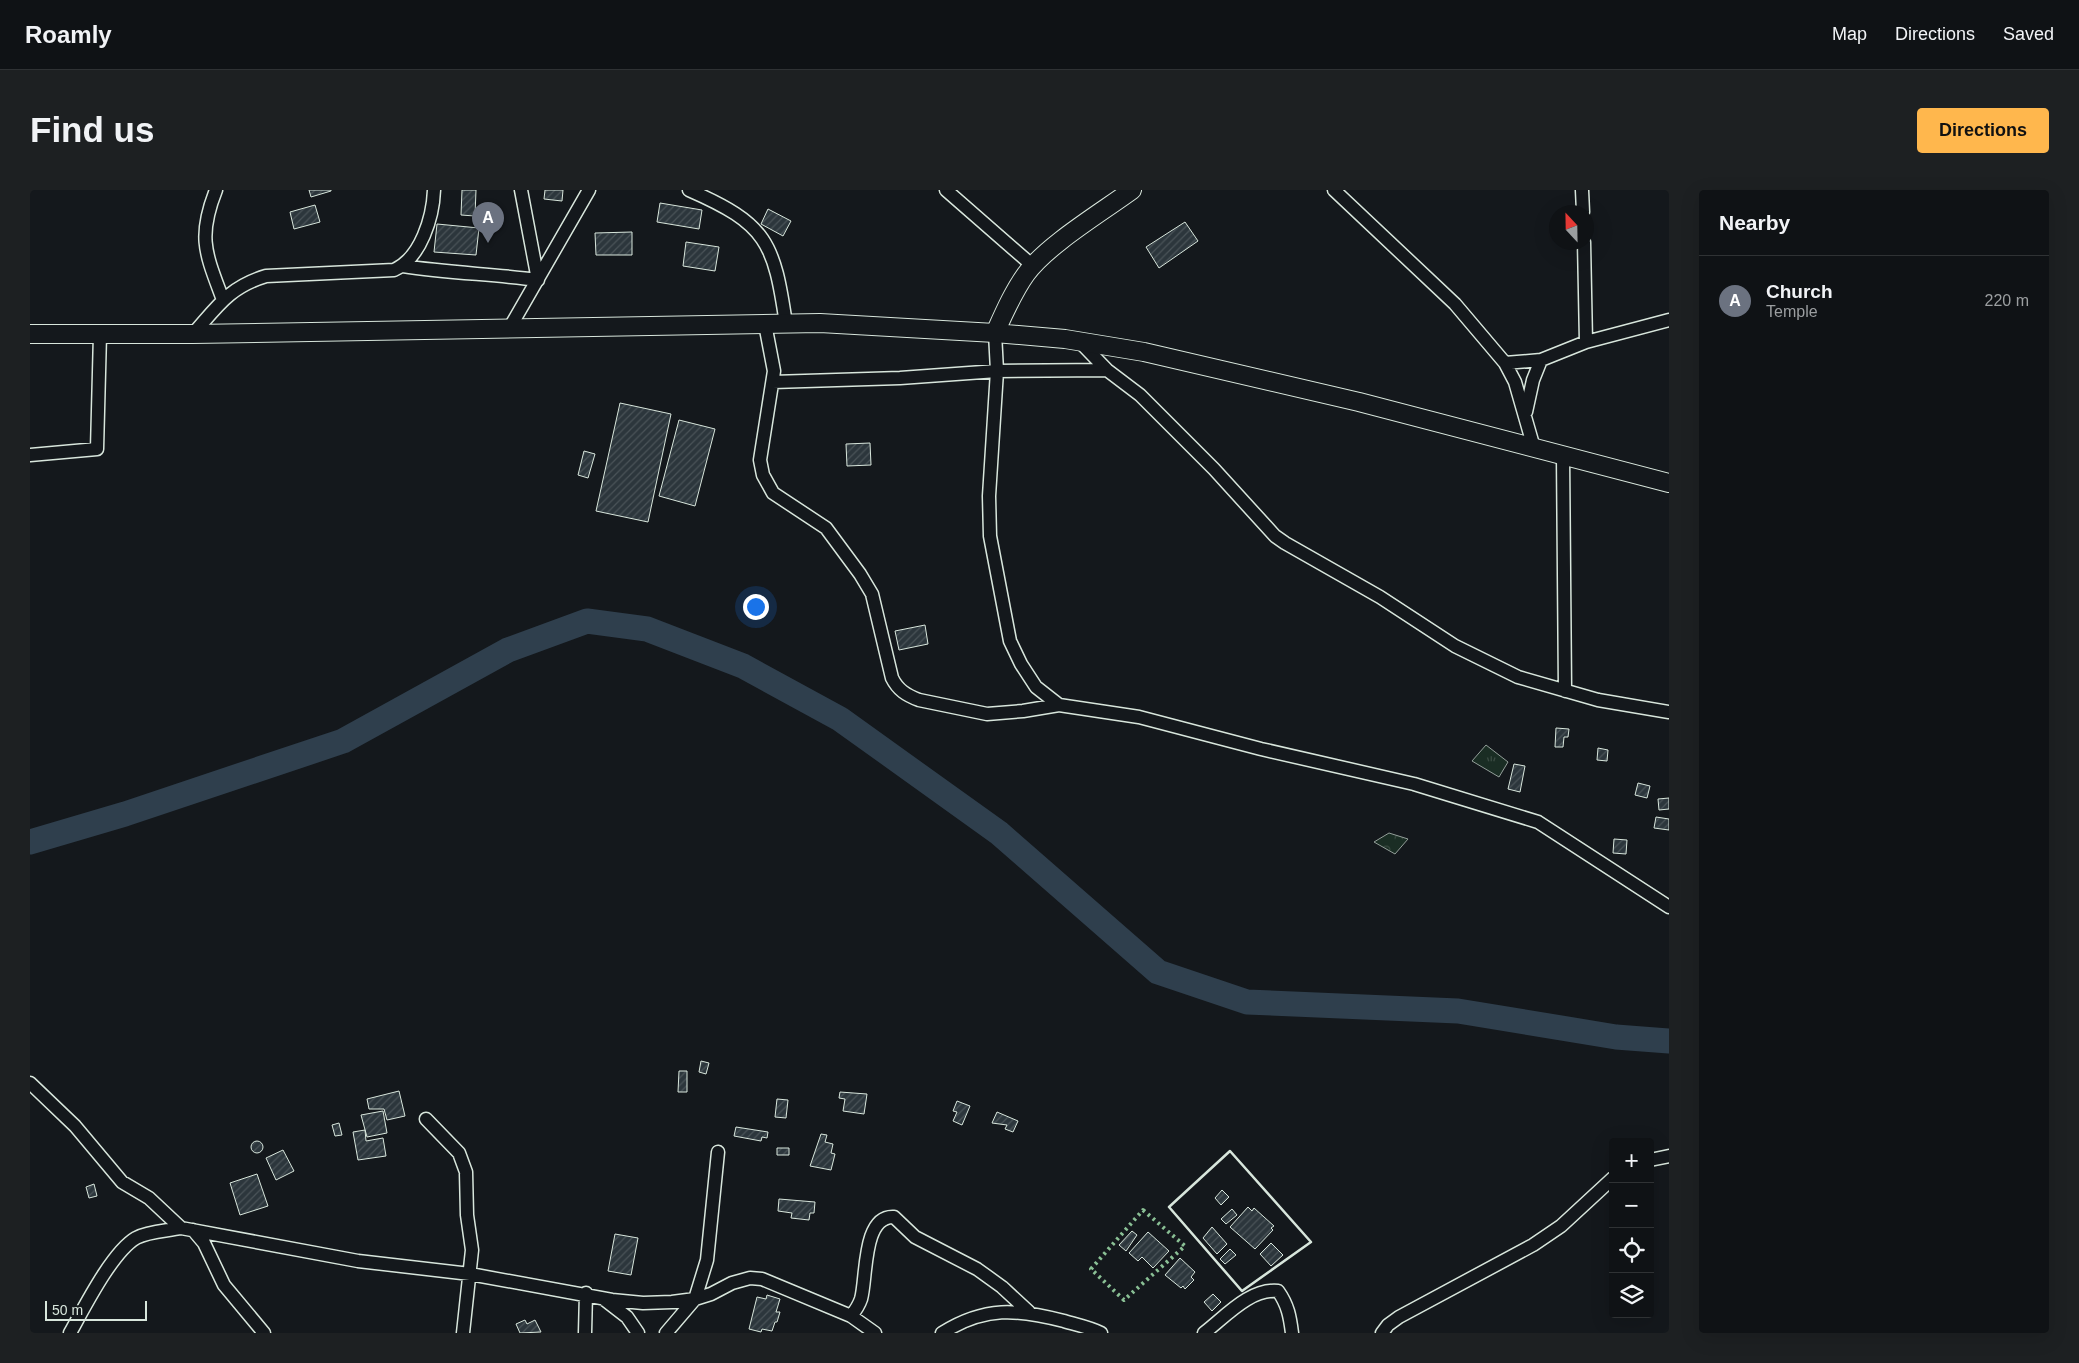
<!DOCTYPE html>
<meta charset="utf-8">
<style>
:root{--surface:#0f1215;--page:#1d2022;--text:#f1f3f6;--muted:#9b9ea0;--line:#2f3234;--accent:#ffb74d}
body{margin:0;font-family:Helvetica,sans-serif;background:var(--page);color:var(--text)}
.controls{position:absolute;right:15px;bottom:15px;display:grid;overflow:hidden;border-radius:5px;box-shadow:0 5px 20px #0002}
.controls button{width:45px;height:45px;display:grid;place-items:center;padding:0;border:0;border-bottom:1px solid var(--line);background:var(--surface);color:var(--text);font:25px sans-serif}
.compass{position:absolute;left:1519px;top:15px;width:45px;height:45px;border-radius:50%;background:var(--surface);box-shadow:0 5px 20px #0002;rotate:338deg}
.scale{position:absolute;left:15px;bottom:12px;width:102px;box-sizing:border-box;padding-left:5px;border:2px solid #d8e6dc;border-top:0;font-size:14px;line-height:18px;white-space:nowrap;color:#d8e6dc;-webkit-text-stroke:4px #14181c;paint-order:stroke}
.you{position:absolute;left:725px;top:416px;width:18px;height:18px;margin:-12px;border:4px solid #fff;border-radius:50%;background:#1a73e8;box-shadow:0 0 0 8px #1a73e833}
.badge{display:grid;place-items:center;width:32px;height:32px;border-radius:50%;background:var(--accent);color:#fff;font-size:16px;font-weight:700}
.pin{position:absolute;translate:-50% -41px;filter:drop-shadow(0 1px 2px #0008)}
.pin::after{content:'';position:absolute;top:26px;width:18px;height:15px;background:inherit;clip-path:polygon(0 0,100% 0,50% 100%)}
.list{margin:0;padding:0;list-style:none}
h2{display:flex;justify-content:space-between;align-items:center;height:65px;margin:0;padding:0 20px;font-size:21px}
h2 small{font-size:16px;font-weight:400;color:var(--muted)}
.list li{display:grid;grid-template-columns:32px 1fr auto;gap:15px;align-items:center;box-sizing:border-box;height:90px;padding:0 20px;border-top:1px solid var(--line)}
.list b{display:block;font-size:19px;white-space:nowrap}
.list p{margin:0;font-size:16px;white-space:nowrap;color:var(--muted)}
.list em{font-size:16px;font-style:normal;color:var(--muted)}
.icon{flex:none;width:28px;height:28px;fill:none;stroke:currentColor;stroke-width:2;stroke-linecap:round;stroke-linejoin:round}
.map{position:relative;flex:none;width:1639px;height:1143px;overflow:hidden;border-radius:5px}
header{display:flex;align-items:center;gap:30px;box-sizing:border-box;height:70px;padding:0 25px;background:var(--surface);border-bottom:1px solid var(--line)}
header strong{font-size:24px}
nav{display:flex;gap:28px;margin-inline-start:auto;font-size:18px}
.intro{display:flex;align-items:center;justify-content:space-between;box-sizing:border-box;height:120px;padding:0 30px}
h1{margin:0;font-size:35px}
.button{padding:12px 22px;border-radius:5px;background:var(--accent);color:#111;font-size:18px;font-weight:700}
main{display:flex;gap:30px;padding:0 30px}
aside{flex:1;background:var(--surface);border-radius:5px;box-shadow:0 5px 20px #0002}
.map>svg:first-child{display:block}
</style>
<header>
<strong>Roamly</strong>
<nav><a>Map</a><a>Directions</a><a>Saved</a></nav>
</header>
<div class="intro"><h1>Find us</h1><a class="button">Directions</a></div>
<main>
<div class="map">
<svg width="1639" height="1143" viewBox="0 0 1639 1143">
<defs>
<pattern id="forest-crowns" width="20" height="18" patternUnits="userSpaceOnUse" patternTransform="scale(1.25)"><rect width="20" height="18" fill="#1a2d24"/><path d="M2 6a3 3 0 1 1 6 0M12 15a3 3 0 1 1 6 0" fill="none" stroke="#3b4b43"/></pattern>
<pattern id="park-tufts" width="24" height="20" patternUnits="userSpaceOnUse" patternTransform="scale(1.25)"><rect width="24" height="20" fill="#1a2d24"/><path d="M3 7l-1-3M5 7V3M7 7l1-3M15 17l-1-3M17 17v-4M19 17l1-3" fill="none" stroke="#3b4b43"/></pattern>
<pattern id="building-hatch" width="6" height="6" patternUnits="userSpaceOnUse" patternTransform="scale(1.25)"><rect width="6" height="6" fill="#2c363c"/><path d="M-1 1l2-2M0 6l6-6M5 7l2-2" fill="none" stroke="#4a5358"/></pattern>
</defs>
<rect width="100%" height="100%" fill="#14181c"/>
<path fill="url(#forest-crowns)" stroke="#939e99" d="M1359 643 1378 649 1365 664 1344 652Z"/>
<path fill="url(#park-tufts)" stroke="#939e99" d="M1456 555 1478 572 1469 587 1442 571Z"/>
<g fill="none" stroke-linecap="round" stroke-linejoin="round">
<path stroke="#2f3f4d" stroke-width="25" d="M0 652 95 624 313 551 478 460 557 431 617 439 713 476 810 529 969 643 1128 782 1217 812 1428 821 1586 847 1639 851"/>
</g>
<path fill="url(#building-hatch)" stroke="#d8e6dc" d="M279 0H301V1L281 7Z
M432 0H446L445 26 431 25Z
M515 0H533L532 11 514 9Z
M630 13 672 20 669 39 627 32Z
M285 15 290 32 264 39 260 22Z
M738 19 761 31 753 46 731 34Z
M1155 32 1168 51 1129 78 1116 57Z
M407 34 449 38 446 65 404 62Z
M602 42V65H566L565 43Z
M656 52 689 57 685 81 653 76Z
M590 213 641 224 618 332 566 321Z
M649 230 685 239 665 316 629 306Z
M840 253 841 275 817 276 816 254Z
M554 261 565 264 558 288 548 285Z
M895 435 898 454 869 460 865 441Z
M1526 538 1539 539 1538 547H1534L1533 557H1525Z
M1568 558 1578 560 1577 571 1567 570Z
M1484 574 1495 576 1490 602 1478 599Z
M1608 593 1620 596 1617 608 1605 605Z
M1639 608V619L1629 620 1628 609Z
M1626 627 1639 629V640L1624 638Z
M1584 649 1597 650 1596 664 1583 663Z
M671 871 679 873 676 884 669 882Z
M649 881H657V902H648Z
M369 901 375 926 357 930 354 919H339L337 909Z
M810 902 837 904 834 924 813 921 815 909 809 908Z
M747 909 758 910 756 928 745 927Z
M927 911 940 916 932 935 923 931 927 922 923 921Z
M353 921 357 943 337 947 331 925Z
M967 922 988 931 983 942 975 939 977 935 962 933Z
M309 933 312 945 305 946 302 935Z
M706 937 738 942 737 948 732 947 731 951 704 946Z
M335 940 336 951 353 948 356 966 328 970 323 942Z
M791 944 797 945 795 952 803 954 801 963 805 964 801 980 780 976Z
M221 957a6 6 0 1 1 12 0a6 6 0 1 1-12 0Z
M747 958H759V965H747Z
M253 960 264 981 246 990 236 968Z
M227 984 238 1016 210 1025 200 993Z
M64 994 67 1006 59 1008 56 997Z
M1192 1000 1199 1007 1191 1015 1185 1008Z
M749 1009 785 1012 784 1023H780L779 1030 761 1028 762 1023 748 1021Z
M1218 1017 1222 1021 1224 1018 1244 1036 1241 1038 1243 1040 1225 1059 1200 1037Z
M1202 1019 1207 1025 1196 1034 1191 1029Z
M1182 1037 1197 1054 1187 1064 1173 1048Z
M1102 1041 1107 1045 1096 1061 1089 1055Z
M1118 1042 1139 1061 1123 1078 1112 1067 1108 1071 1099 1063Z
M585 1044 608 1048 601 1085 578 1081Z
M1241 1053 1253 1065 1241 1076 1230 1064Z
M1200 1059 1206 1065 1195 1074 1190 1069Z
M1150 1068 1165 1082 1161 1087 1164 1090 1155 1099 1153 1096 1151 1098 1135 1085Z
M1183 1104 1191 1112 1182 1121 1174 1112Z
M737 1105 750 1109 746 1122H750L747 1132H745L742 1141 732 1139 731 1142 719 1139 727 1107 736 1109Z
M495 1130 497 1134 505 1130 511 1142 490 1143 486 1134Z"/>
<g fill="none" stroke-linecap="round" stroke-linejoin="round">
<defs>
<path id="street" d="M186 0C167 48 176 64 193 110
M659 0C737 34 744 52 756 134
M916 0 1003 76
M1304 0 1425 114 1475 173 1485 192 1504 258
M1552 0 1553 22
M1554 52 1556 152
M373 76C418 83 463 84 508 90L491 0
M735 134 744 181 730 270 733 285 743 303 796 338 830 384 842 404 862 488C868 500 876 505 889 510L957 524 993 521 1029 515
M479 139 559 0
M965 143 967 181 959 306 960 346 980 451 991 474 1006 497 1029 515 1109 527 1231 559 1384 594 1508 632 1639 717
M163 144C187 117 199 97 236 86L364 80C391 68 403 27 404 0
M1050 152 1077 180 1110 205 1184 279 1245 346 1255 353 1350 407 1425 456 1488 487 1568 510 1639 522
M1475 173 1511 170
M743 192 870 188 967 181 1077 180
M1496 222 1503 190 1511 170 1556 152 1639 130
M0 265 67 259 70 144
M1533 265 1535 501
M0 893 45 936 92 992 119 1008 151 1038 328 1071 440 1084 582 1110 613 1113 642 1112 665 1109 681 1104 702 1093 720 1088 732 1089 821 1126 845 1143
M396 929 429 963 436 982 437 1025 442 1060 433 1143
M1620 970 1639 966
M163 1040 174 1053 194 1095 234 1143
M575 1110 597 1127 608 1143
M821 1126C825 1121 829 1115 831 1109 837 1089 832 1025 864 1027L885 1047 947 1079 972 1097 999 1122
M40 1143C54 1118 82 1062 106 1048 119 1041 137 1041 151 1038
M555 1143 556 1103
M636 1143 665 1109 677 1070 688 962
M912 1143C955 1116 987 1119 1034 1131 1047 1135 1059 1137 1071 1143
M1174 1143C1195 1127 1220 1098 1248 1101 1258 1115 1260 1127 1262 1143
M1352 1143 1358 1135 1369 1127 1503 1055 1531 1036 1583 988"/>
<path id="secondary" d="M965 143C974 123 983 102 996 84 1017 55 1072 22 1102 0
M0 144H163L790 133 965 143 1035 149 1114 162 1329 212 1639 293"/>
</defs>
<use href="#street" stroke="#d8e6dc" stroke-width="15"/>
<use href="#secondary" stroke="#d8e6dc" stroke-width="20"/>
<use href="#street" stroke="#14181c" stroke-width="12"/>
<use href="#secondary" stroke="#14181c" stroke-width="18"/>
<path stroke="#8ac095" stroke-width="4" stroke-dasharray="2.5 4" stroke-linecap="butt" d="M1113 1020 1155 1056 1094 1110 1061 1079Z"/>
<path stroke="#d8e6dc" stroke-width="2.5" d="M1200 961 1281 1052 1212 1101 1139 1017Z"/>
</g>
</svg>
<div class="controls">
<button>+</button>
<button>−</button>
<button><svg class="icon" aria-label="locate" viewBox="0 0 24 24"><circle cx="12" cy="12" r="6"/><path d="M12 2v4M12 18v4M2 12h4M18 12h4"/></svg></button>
<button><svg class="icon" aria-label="layers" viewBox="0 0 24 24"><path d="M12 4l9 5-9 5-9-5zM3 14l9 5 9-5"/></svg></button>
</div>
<svg class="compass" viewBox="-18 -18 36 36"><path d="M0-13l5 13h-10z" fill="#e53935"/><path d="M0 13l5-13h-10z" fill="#9b9ea0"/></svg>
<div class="scale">50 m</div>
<div class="you"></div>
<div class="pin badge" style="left:458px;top:53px;background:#6b7280">A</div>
</div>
<aside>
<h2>Nearby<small></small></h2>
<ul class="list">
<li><span class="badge" style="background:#6b7280">A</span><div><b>Church</b><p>Temple</p></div><em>220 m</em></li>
</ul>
</aside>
</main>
